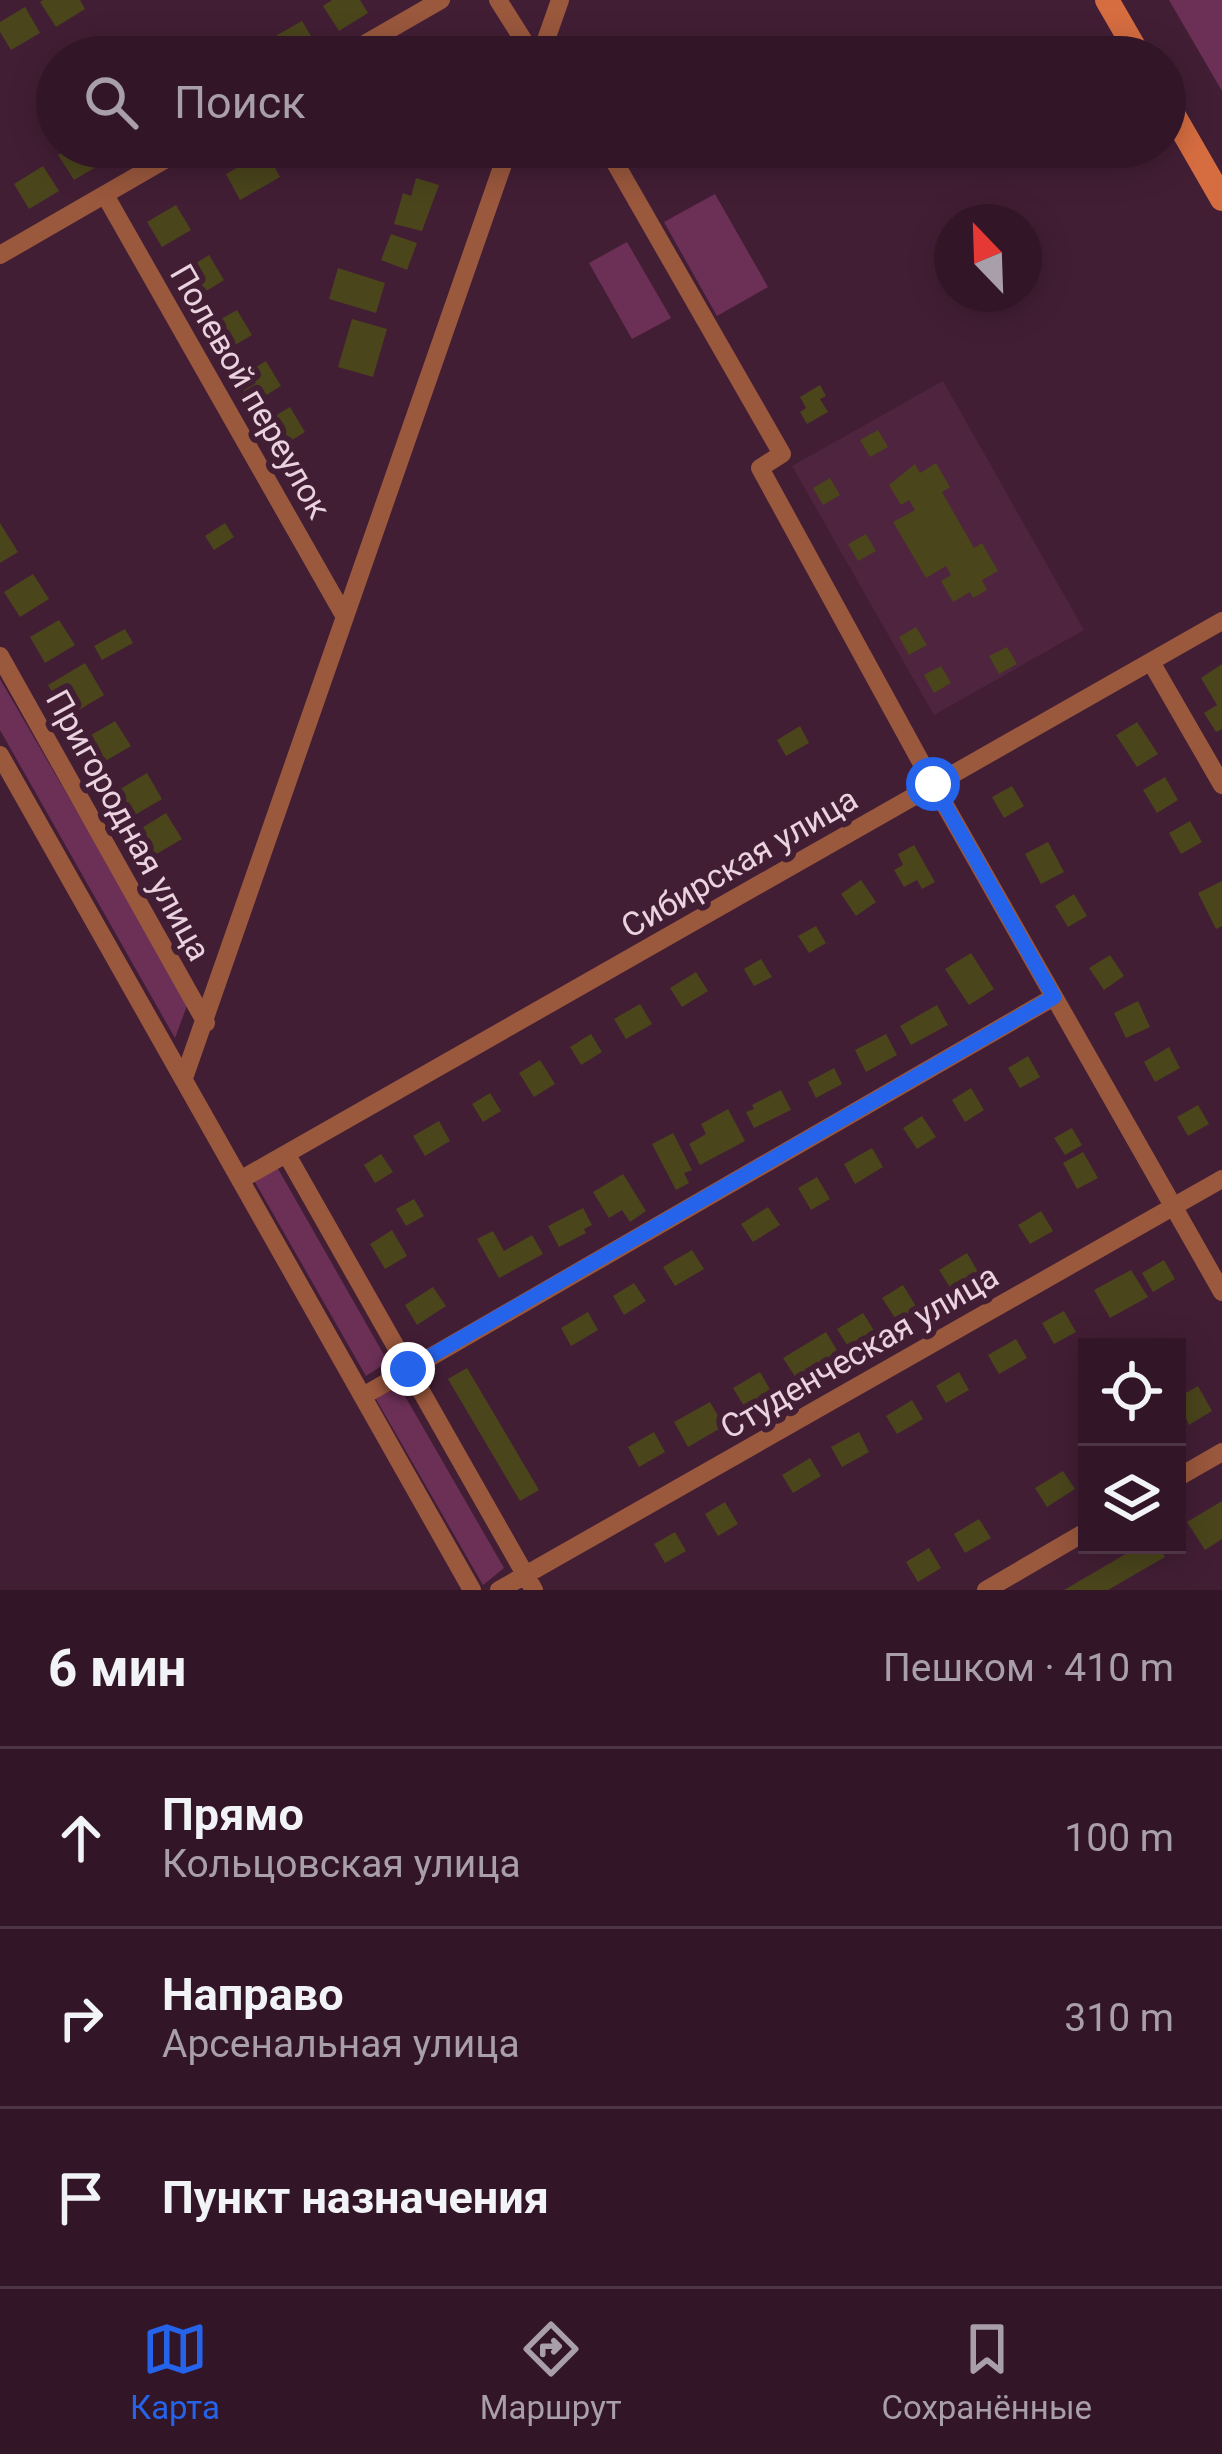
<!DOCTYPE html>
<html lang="ru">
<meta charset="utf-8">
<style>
:root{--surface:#321628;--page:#3a1f30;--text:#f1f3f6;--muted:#a89fa8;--line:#4d3545;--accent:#2563eb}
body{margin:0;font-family:Roboto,sans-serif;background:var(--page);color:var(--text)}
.controls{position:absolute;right:36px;bottom:36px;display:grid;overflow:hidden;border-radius:0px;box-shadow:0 6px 30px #0003}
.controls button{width:108px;height:108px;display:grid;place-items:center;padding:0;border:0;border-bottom:3px solid var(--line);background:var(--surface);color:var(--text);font:60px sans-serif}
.compass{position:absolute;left:934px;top:204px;width:108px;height:108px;border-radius:50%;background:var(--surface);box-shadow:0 6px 30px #0003;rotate:337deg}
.stop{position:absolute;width:36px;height:36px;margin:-27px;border:9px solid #2563eb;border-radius:50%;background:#fff}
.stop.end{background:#2563eb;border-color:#fff;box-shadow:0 3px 12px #0008}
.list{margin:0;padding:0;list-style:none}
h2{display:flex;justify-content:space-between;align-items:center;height:156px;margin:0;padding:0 48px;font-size:51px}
h2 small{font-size:39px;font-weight:400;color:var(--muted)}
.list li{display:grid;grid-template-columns:78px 1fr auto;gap:36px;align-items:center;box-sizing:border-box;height:180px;padding:0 48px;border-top:3px solid var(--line)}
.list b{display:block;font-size:45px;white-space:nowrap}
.list p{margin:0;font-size:39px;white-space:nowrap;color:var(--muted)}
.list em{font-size:39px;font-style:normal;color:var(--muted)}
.icon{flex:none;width:66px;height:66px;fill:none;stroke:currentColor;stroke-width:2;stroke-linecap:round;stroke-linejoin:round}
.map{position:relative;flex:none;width:1222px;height:1590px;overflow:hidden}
.search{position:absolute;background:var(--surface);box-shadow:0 6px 30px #0003;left:36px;right:36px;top:36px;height:132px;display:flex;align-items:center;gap:30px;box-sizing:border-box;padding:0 42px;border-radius:66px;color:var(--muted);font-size:45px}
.sheet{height:696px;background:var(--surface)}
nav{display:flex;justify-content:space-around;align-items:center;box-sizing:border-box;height:168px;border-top:3px solid var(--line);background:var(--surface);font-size:33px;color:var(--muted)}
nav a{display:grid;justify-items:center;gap:6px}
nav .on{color:var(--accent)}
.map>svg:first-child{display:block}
</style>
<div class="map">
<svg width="1222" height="1590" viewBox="0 0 1222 1590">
<rect width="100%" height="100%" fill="#421e35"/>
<path fill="#4f243f" d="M943 381 1084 630 934 715 792 466Z"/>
<path fill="#6c3057" d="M1169 0H1222V91Z
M715 194 768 287 717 316 664 222Z
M627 242 671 318 632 339 589 263Z
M0 679 188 1003 175 1038 0 730Z
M277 1167 388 1362 366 1376 255 1182Z
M398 1384 504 1568 483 1585 376 1399Z"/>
<path fill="#4a451b" d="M43 0H80L85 9 56 27 40 2Z
M332 0H360L368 13 339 31 323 6Z
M25 7 40 33 11 50 0 32V22Z
M302 21 317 46 299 57H284L272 38Z
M72 147H94L103 163 74 180 58 155Z
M266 151 280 177 240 200 226 174Z
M43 166 59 191 29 209 14 184Z
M416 178 439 185 422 231 394 224 403 193 411 196Z
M176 205 191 230 162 247 147 222Z
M391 234 417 243 407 270 381 260Z
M209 255 224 280 195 298 180 273Z
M338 268 385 283 376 313 329 299Z
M237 310 252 335 223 352 207 327Z
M352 319 387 329 373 377 338 367Z
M266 361 281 386 252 404 236 379Z
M820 385 826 396 820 399 828 412 807 424 800 412 806 408 800 397Z
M290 407 305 432 277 449 261 424Z
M878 430 888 447 870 457 860 440Z
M936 463 950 487 942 492 974 548 982 543 998 571 982 580 987 590 973 598 970 592 953 602 941 581 951 575 946 566 926 578 893 522 915 510 909 500 901 505 889 485 915 464 920 473Z
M830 478 840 495 823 505 813 488Z
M0 523 18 552 0 563Z
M225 523 234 537 214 550 205 536Z
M866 534 876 551 858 561 848 544Z
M33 574 49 599 20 617 4 592Z
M59 620 75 645 45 663 30 637Z
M916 627 927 645 909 655 899 637Z
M125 629 133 643 102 660 94 646Z
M1007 647 1017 664 999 674 989 656Z
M85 663 104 695 67 717 48 685Z
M1222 664V729L1216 732 1204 713 1217 705 1201 678Z
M941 666 951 683 934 693 924 675Z
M115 721 131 746 102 763 86 738Z
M1137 722 1158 754 1137 767 1116 735Z
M800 726 809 743 786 756 777 740Z
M147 773 162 799 133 816 117 791Z
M1165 777 1178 800 1157 813 1143 790Z
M1012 786 1024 806 1004 818 992 797Z
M166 813 182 839 153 856 137 831Z
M1190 821 1202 842 1181 854 1169 833Z
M1048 842 1064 872 1041 884 1025 854Z
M914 845 935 882 922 889 917 880 904 887 894 870 903 865 898 854Z
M861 880 876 902 856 916 841 894Z
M1222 881V926L1216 929 1198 893Z
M1074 894 1087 916 1068 927 1055 906Z
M816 926 826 943 809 953 798 936Z
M971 953 994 989 969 1005 945 969Z
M1110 955 1124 976 1104 990 1089 968Z
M761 959 772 977 754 986 744 969Z
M696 972 708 991 682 1007 670 988Z
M1138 1001 1150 1027 1126 1038 1114 1013Z
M640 1004 652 1024 626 1039 614 1019Z
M937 1005 948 1025 911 1045 900 1026Z
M591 1034 602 1052 581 1065 570 1047Z
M886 1034 897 1055 866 1072 855 1050Z
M1169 1047 1180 1068 1155 1082 1144 1062Z
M1028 1056 1040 1077 1020 1088 1008 1068Z
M540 1060 555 1084 534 1097 519 1073Z
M834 1068 842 1084 816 1098 808 1082Z
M971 1088 984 1110 965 1122 952 1100Z
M781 1090 791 1110 754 1128 746 1112 754 1109 752 1105Z
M490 1093 501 1111 483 1122 472 1104Z
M1198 1105 1209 1124 1188 1136 1177 1117Z
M728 1109 745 1141 700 1165 689 1144 706 1134 701 1124Z
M922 1116 936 1137 917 1149 903 1128Z
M439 1121 450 1141 425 1156 413 1136Z
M1072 1128 1082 1145 1065 1155 1054 1138Z
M673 1133 692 1170 684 1173 689 1183 676 1190 652 1144Z
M872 1148 883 1167 855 1184 844 1164Z
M1083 1152 1098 1178 1077 1189 1063 1163Z
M381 1154 393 1172 375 1183 364 1165Z
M623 1174 646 1211 630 1222 622 1210 609 1218 593 1192Z
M817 1177 830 1199 811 1210 798 1188Z
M414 1199 424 1216 406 1226 396 1209Z
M768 1207 780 1225 753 1242 741 1224Z
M583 1208 592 1225 584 1229 586 1233 559 1247 548 1226Z
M1041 1211 1053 1231 1030 1244 1018 1225Z
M392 1230 407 1256 385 1269 370 1244Z
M493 1231 504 1251 532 1235 543 1254 499 1278 477 1239Z
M692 1250 704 1269 675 1286 663 1267Z
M967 1253 978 1272 951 1289 939 1270Z
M1164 1260 1175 1279 1153 1292 1142 1273Z
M1131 1270 1148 1297 1110 1318 1094 1290Z
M634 1283 646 1301 624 1315 613 1296Z
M903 1285 917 1308 897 1321 882 1298Z
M433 1287 446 1306 417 1325 405 1305Z
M1064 1311 1076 1332 1054 1344 1042 1323Z
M588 1312 598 1330 571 1346 561 1328Z
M863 1313 875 1332 849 1348 837 1329Z
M826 1332 838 1352 796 1378 783 1358Z
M1016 1339 1027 1358 999 1374 988 1355Z
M467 1368 539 1490 520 1501 448 1379Z
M760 1372 772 1393 746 1409 733 1388Z
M959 1372 969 1390 946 1403 936 1386Z
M1198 1386 1212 1411 1189 1425 1177 1398Z
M912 1400 923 1419 897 1434 886 1416Z
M710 1402 724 1426 688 1447 674 1422Z
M654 1432 665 1452 639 1467 628 1447Z
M859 1432 869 1452 842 1467 831 1447Z
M810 1458 821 1476 793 1493 782 1475Z
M1063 1471 1075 1489 1047 1507 1035 1488Z
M1222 1501V1539L1205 1550 1187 1522Z
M725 1502 738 1524 718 1536 705 1514Z
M979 1519 991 1538 965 1553 954 1534Z
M675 1532 686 1551 665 1563 654 1544Z
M1141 1545H1158L1165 1557 1108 1590H1064Z
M929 1548 941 1568 918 1582 906 1562Z"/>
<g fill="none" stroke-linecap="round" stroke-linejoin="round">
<path stroke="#9a583d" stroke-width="18" d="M498 0 534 57
M342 57 441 0
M540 57 560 0
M606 147 782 454 760 468 933 784 1222 1292
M105 195 345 617
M0 255 187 147
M0 656 206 1023
M1151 662 1222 785
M0 755 472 1590
M184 1078 509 147
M287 1155 534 1590
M240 1180 1222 621
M363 1396 1054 997
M1177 1478 1222 1452
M499 1590 1222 1179
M986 1590 1087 1531"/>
<path stroke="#d66d40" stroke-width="24" d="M1107 0 1140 57
M1165 100 1222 199"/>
</g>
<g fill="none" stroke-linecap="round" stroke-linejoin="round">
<path stroke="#2563eb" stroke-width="15" d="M408 1369 1054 997 933 784"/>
</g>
<g text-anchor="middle" stroke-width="12" stroke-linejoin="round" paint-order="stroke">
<g font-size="33" fill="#ead2df" stroke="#421e35">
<text transform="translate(251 391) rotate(60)" y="12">Полевой переулок</text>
<text transform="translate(129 825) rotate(61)" y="12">Пригородная улица</text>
<text transform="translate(739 862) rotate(-30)" y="12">Сибирская улица</text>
<text transform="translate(859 1351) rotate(-30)" y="12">Студенческая улица</text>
</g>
</g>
</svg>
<div class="controls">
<button><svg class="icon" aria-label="locate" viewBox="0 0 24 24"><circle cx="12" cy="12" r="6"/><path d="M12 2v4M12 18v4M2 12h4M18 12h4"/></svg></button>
<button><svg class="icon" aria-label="layers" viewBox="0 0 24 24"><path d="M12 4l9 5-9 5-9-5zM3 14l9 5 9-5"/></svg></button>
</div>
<svg class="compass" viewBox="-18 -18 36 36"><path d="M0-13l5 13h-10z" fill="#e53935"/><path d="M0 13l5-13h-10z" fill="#a89fa8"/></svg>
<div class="stop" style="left:933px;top:784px"></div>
<div class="stop end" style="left:408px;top:1369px"></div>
<div class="search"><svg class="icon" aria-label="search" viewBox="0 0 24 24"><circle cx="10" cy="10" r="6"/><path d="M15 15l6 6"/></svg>Поиск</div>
</div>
<section class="sheet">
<h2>6 мин<small>Пешком · 410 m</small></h2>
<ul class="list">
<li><svg class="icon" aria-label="ahead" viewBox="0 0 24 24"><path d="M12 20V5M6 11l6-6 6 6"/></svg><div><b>Прямо</b><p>Кольцовская улица</p></div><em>100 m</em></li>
<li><svg class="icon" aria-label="right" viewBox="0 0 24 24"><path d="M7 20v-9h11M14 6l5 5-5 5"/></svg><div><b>Направо</b><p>Арсенальная улица</p></div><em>310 m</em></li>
<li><svg class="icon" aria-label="arrive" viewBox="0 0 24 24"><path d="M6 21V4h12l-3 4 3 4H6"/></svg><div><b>Пункт назначения</b></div></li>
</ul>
</section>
<nav>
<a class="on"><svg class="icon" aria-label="map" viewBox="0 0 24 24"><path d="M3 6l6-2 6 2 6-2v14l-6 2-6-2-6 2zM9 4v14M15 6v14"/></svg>Карта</a>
<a><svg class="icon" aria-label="directions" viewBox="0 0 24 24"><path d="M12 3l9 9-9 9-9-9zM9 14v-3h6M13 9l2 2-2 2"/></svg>Маршрут</a>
<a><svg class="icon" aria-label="saved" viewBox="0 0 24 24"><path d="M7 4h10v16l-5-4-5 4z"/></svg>Сохранённые</a>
</nav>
